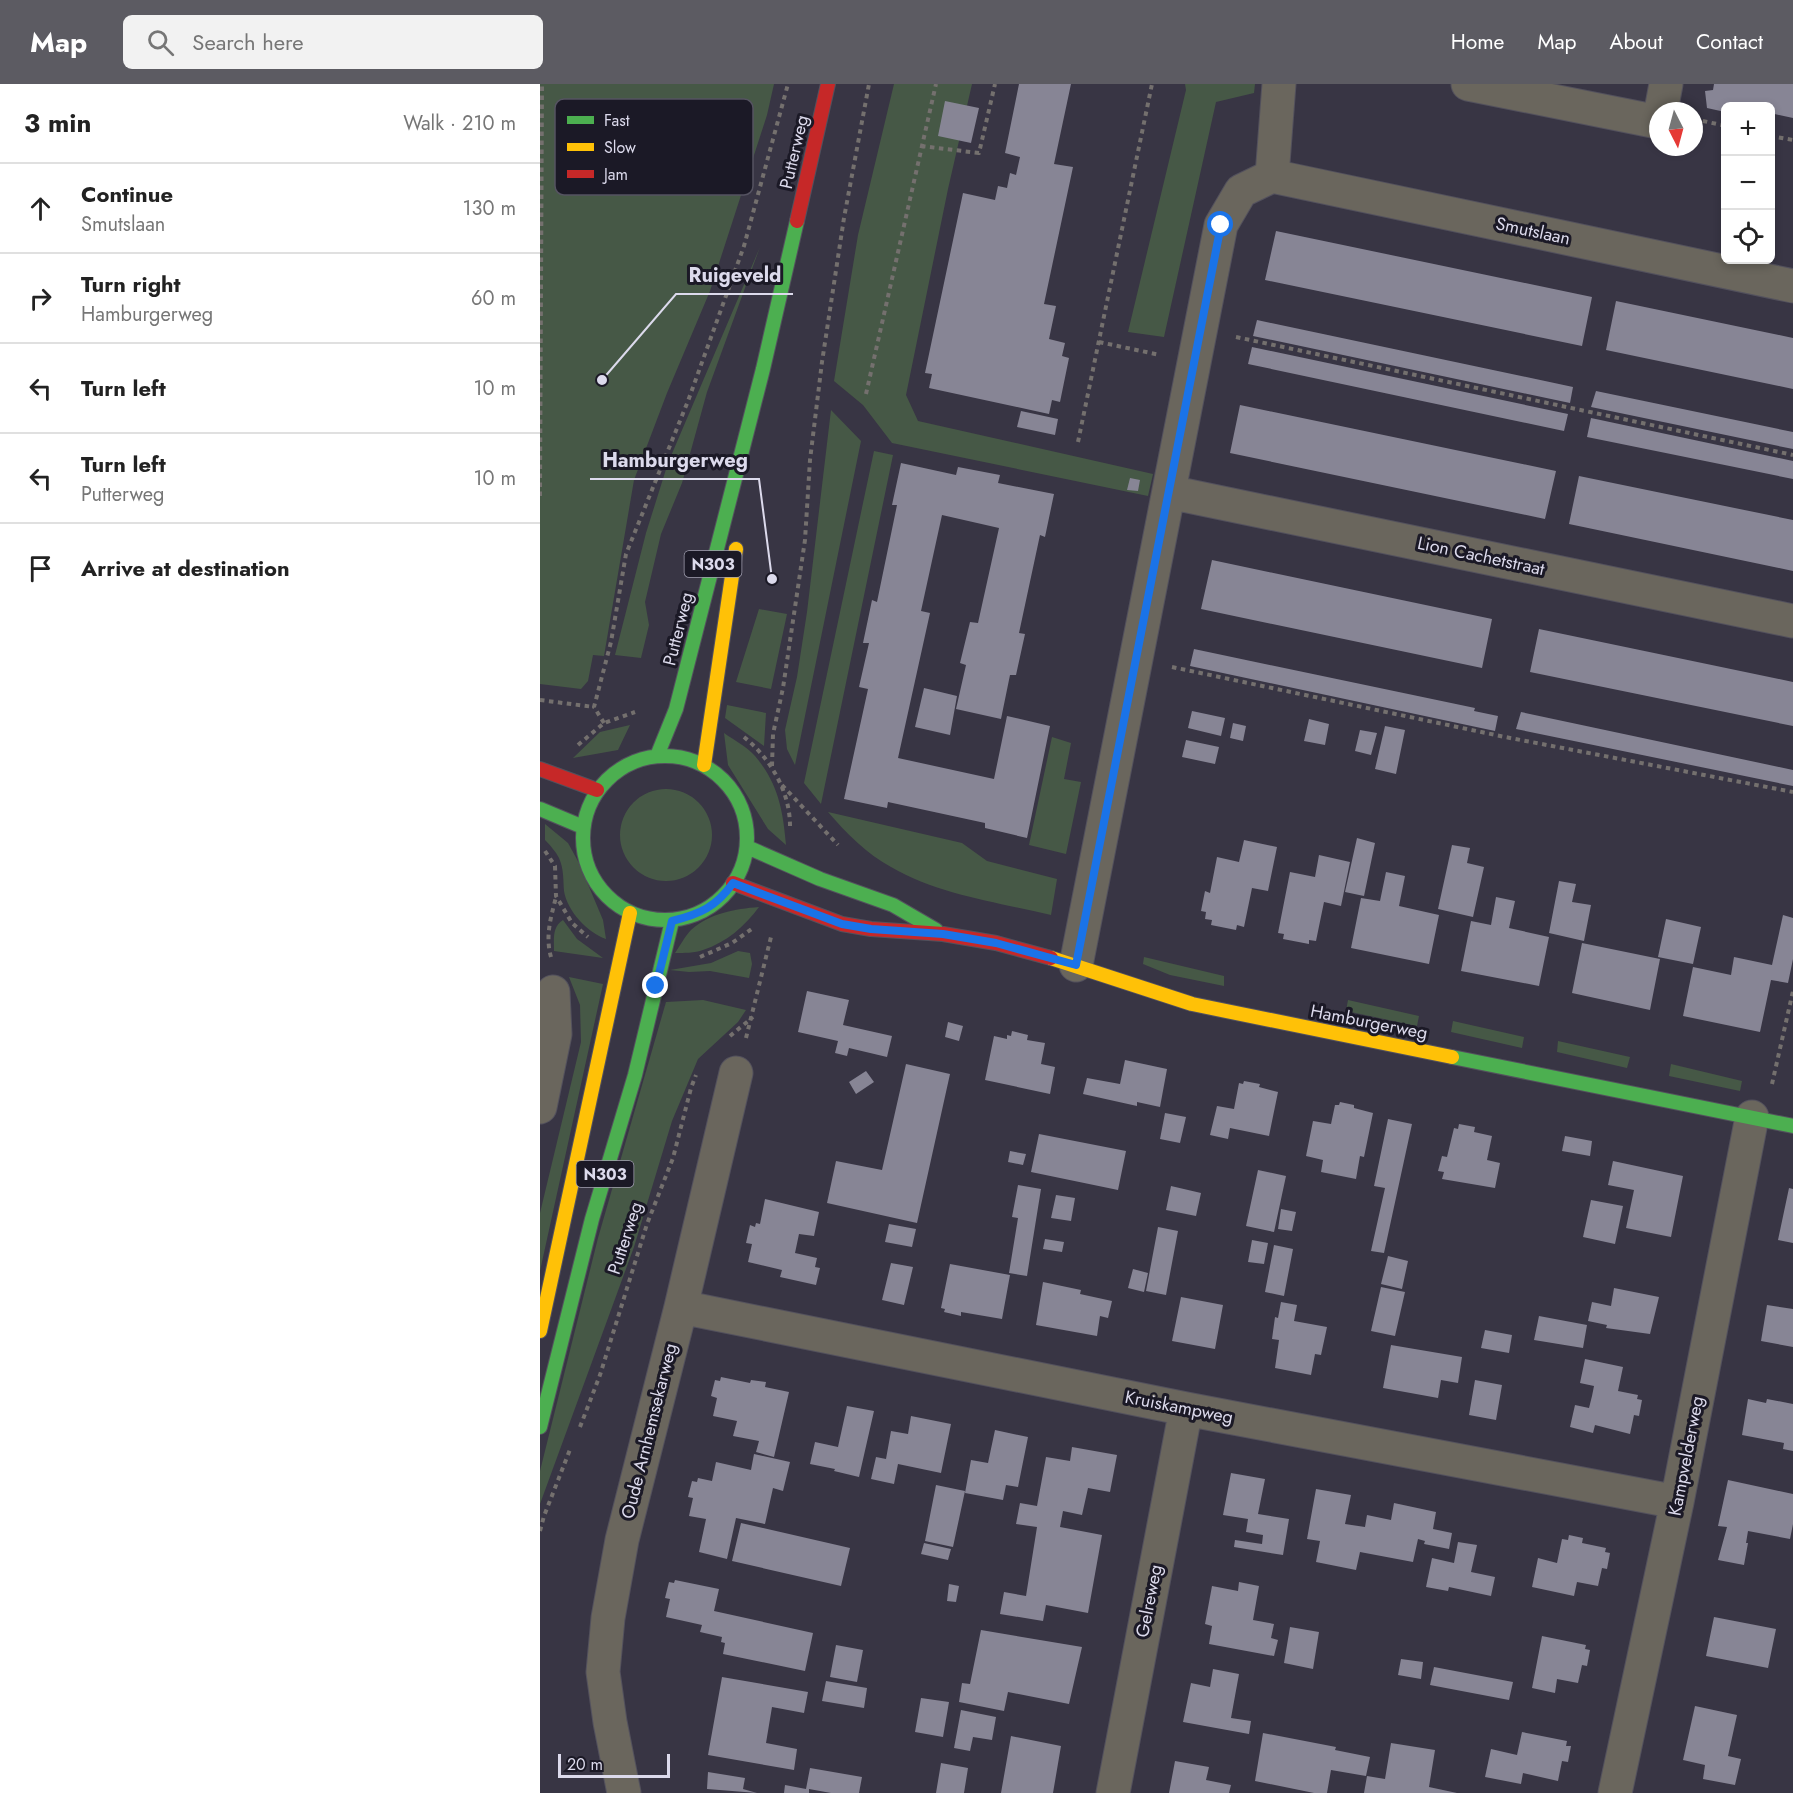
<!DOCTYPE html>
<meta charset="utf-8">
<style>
:root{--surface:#fff;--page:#f2f2f2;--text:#222;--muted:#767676;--line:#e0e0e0;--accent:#5c5b62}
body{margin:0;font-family:Jost,sans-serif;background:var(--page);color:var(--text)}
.controls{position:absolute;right:18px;top:18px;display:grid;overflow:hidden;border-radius:9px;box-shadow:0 3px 9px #0003}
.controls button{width:54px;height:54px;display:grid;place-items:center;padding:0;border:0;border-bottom:2px solid var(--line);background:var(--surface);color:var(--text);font:30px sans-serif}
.compass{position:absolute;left:1109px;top:18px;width:54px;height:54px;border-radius:50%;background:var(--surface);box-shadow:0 3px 9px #0003;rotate:174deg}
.scale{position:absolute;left:18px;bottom:15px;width:112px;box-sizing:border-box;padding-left:6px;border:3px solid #dcdaec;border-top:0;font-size:16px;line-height:21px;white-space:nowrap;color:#dcdaec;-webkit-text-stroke:4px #1b1926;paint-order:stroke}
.stop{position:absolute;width:18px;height:18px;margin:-14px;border:4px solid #1a73e8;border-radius:50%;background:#fff}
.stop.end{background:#1a73e8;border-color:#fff;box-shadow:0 2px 6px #0008}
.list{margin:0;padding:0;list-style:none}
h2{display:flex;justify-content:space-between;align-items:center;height:78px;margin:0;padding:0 24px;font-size:26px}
h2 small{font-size:20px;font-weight:400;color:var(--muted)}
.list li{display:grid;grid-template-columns:39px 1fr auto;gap:18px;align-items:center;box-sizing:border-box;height:90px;padding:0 24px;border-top:2px solid var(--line)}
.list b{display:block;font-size:22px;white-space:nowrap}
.list p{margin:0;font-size:20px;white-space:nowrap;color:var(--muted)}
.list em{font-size:20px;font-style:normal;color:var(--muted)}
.icon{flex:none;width:33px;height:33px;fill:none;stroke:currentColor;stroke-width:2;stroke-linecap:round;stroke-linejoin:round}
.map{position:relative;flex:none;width:1253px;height:1709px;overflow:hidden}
header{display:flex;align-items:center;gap:36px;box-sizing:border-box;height:84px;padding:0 30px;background:var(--accent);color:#fff}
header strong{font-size:28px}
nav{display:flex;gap:33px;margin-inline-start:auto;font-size:21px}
.search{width:420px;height:54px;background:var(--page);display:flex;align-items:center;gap:15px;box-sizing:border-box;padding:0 21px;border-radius:9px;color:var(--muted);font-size:22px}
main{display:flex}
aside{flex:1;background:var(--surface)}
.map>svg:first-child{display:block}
</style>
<header>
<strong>Map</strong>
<div class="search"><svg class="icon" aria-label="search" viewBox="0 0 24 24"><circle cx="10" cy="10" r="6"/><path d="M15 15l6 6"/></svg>Search here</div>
<nav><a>Home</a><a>Map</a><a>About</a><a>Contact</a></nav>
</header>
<main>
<aside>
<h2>3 min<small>Walk · 210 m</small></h2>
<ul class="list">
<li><svg class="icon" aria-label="ahead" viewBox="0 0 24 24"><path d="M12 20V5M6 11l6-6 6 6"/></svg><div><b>Continue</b><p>Smutslaan</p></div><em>130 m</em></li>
<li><svg class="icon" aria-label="right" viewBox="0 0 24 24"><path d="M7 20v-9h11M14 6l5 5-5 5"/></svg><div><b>Turn right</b><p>Hamburgerweg</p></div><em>60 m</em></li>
<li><svg class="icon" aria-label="left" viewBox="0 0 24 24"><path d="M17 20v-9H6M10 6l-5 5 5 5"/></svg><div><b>Turn left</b></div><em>10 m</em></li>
<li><svg class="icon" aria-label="left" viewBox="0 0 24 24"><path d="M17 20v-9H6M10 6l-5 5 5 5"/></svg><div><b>Turn left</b><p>Putterweg</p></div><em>10 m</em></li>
<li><svg class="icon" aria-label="arrive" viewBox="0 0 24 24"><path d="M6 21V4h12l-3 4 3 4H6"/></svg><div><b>Arrive at destination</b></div></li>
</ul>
</aside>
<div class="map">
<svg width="1253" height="1709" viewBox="0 0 1253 1709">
<rect width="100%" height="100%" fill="#383544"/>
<path fill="#465846" d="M0 0H234L227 31 170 207 127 309 94 396 64 572 53 571 48 597 41 605 0 600Z
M354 0H432L408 105 366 311 378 337 613 390 608 412 352 359 323 321 294 297 318 151Z
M645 0H715L714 9 676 18 624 253 588 248 646 6Z
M220 163 167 308 142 399 121 450 105 518 109 541 101 574 75 571 106 449 128 379Z
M291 326 321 357 255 681 247 665 245 646 257 593 267 528Z
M334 367 353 371 281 720 264 699Z
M219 525 247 530 231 605 196 598Z
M187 621 226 629 224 662 185 634Z
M90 641 78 666 33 674 60 648Z
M184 649C194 656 207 663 215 672 238 699 243 726 246 761L228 745 188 681Z
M512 653 531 659 524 695 541 698 526 770 489 761Z
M80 751a46 46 0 1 1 92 0a46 46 0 1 1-92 0Z
M288 728 422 759 447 777 517 795 511 831C457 818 399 811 351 783 327 770 306 749 288 728Z
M5 740 28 759 39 779 63 836 66 855C48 849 27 827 24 807 23 796 24 785 19 774 16 768 10 761 5 756Z
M219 823C205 842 187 858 163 866 155 869 144 869 135 869 140 862 145 852 151 846 170 829 195 825 219 823Z
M23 836 37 855 63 874 14 867C14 855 12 843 23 836Z
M198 867 210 869 212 880 209 894 170 887 149 888 130 886 171 879Z
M604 873 684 892V902L630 891 603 880Z
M29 893 63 900 0 1187V1129L41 958 40 921Z
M163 916 206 926 198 938 158 975 132 1037 94 1163 0 1420V1387L58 1154 126 918Z
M808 916 879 932 877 942 806 927Z
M913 937 984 953 982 964 911 948Z
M1018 957 1090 973 1087 984 1017 968Z
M1131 980 1202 997 1200 1007 1129 992Z"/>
<path fill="#878595" d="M479 0H531L514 80 533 83 504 220 516 222 509 255 525 259 522 272 529 274 520 318 512 316 509 330 389 304 392 290 385 289 423 109 455 116 458 102 467 104 470 89 476 91 480 73 465 69Z
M1174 0H1253V34L1230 29V22H1185V28L1167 24 1165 7 1173 6Z
M405 17 439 24 431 59 398 52Z
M736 147 1052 213 1042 262 725 196Z
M1076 217 1253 254V305L1066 266Z
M717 236 1033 303 1030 319 713 252Z
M712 263 1028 330 1024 347 708 280Z
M1056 307 1253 348V365L1051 323Z
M700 321 1016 387 1005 435 690 369Z
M481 327 518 335 515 351 477 343Z
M1051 334 1253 377V395L1047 353Z
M361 379 416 391 418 383 460 391 458 399 514 410 505 453 500 451 479 549 485 550 476 591H470L461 635 416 625 426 581 420 579 430 538 438 539 459 444 402 431 381 527 390 529 358 674 454 695 467 632 510 642 487 754 445 744V739L348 718 347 724 304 715 328 605 319 603 329 559H323L332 516 337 518 357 421H352Z
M1039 392 1253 436V487L1029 440Z
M590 394 600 396 598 407 587 406Z
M672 476 952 535 942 584 661 525Z
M999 545 1253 598V642L990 588Z
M654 565 935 624 934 627 958 632 955 647 650 582Z
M384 604 417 612 410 651 375 643Z
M652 627 685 634 681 652 648 644Z
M981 628 1253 686V702L976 645Z
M769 635 789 640 785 661 764 657Z
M693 639 706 642 703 657 690 654Z
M845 642 865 646 856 690 835 685Z
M820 646 837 649 831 671 815 667Z
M646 656 679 663 675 680 642 673Z
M817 754 835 759 824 812 805 808Z
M704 756 737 763 728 807 712 804 704 843 697 841 696 846 671 841 672 836 665 835 666 828 661 827 665 807 670 809 677 773 699 778Z
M912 761 930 764 927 779 944 783 933 833 898 825Z
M779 771 810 778 801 822 784 818 776 857 769 856V860L743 855 744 850 738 849 750 788 775 793Z
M846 788 865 792 859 822 899 831 889 880 811 864 821 814 840 817Z
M1019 797 1036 800 1032 818 1051 821 1044 857 1009 849Z
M956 813 975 817 969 844 1009 853 999 902 921 887 931 837 951 841Z
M1243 831 1253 834V875L1248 899 1231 896 1220 948 1143 932 1153 883 1191 891 1194 873 1232 881Z
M1126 835 1161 843 1153 880 1118 873Z
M1042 859 1120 875 1110 926 1032 909Z
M267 907 309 916 303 941 352 952 347 973 309 964 307 972 295 969 298 957 258 948Z
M408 938 423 942 419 957 405 953Z
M472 947 488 951 487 956 505 959 501 980 515 983 510 1010 445 996 454 952 467 955V951L471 952Z
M585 976 627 985 620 1023 597 1018V1022L543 1010 547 994 580 1000Z
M366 980 410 990 377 1139 287 1119 296 1077 342 1086Z
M326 987 334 998 316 1010 309 998Z
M704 997 720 1000 719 1003 738 1008 729 1052 690 1044 688 1055 670 1051 677 1022 694 1025 699 999 703 1000Z
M800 1018 814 1021V1024L833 1029 824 1073 820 1072 816 1095 781 1088 783 1076 766 1072 773 1037 791 1040 795 1021H799Z
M625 1029 646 1033 640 1059 620 1055Z
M848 1035 872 1040 844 1169 831 1167 845 1104 834 1102Z
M919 1040 935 1043 934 1048 952 1052 947 1076 960 1079 955 1104 902 1095 904 1088 898 1087 902 1072 907 1073 914 1044 918 1045Z
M499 1050 586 1067 578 1106 491 1088Z
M1025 1052 1052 1057 1050 1072 1022 1067Z
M470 1067 486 1070 483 1081 468 1078Z
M1073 1077 1143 1092 1131 1153 1086 1144 1094 1106 1068 1101Z
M718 1086 746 1092 734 1148 706 1142Z
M478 1101 501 1105 487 1192 469 1189 478 1134 472 1133Z
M631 1102 661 1109 656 1132 626 1126Z
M1249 1104 1253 1105V1159L1238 1156Z
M516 1111 535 1114 531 1137 511 1134Z
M225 1115 279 1128 274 1152 259 1150 255 1169 277 1174 275 1183 280 1184 276 1201 240 1193 242 1186 208 1178 212 1160 206 1159 210 1141 215 1143 216 1139 220 1140Z
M1051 1116 1083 1122 1075 1160 1043 1153Z
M741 1125 756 1128 752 1147 738 1145Z
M349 1140 376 1145 372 1163 345 1158Z
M618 1143 638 1147 626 1211 606 1207Z
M505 1155 524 1158 522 1168 503 1165Z
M712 1156 728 1159 724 1180 708 1178Z
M734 1161 753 1165 744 1212 725 1208Z
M848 1172 868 1177 862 1205 841 1200Z
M351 1179 373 1183 364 1221 342 1216Z
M410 1180 470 1191 462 1235 421 1228V1232L404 1228 405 1225 401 1224Z
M593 1185 608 1189 604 1208 588 1204Z
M503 1198 541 1206 540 1210 572 1217 568 1234 560 1232 557 1252 496 1241Z
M841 1203 865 1208 855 1252 831 1247Z
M1074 1204 1119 1213 1110 1250 1066 1244 1067 1241 1048 1237 1052 1218 1071 1222Z
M641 1213 683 1221 675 1265 632 1257Z
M741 1218 757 1221 754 1237 787 1243 781 1271 775 1270 771 1291 735 1284 739 1256 732 1255 735 1233 738 1234Z
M1227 1221 1253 1225V1263L1221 1257Z
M999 1232 1047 1241 1043 1264 994 1256Z
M945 1246 972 1251 969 1269 941 1264Z
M851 1261 922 1273 918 1299 901 1296 898 1314 843 1304Z
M1045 1275 1083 1283 1078 1307 1098 1311 1097 1315 1102 1316 1099 1332 1094 1331 1090 1350 1055 1341 1053 1349 1030 1343 1035 1321 1049 1324 1052 1312 1054 1302 1040 1299Z
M181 1293 210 1299 211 1296 226 1298 225 1303 249 1308 234 1373 216 1368 219 1357 193 1352 197 1337 173 1332 177 1314 171 1312 175 1296 180 1297Z
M935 1296 962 1301 956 1336 929 1331Z
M1208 1315 1226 1319 1227 1315 1253 1320V1367L1243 1365 1244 1359 1202 1351Z
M307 1322 334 1327 319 1393 294 1387 295 1385 270 1380 275 1358 298 1363Z
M371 1332 411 1340 401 1389 358 1380 354 1400 331 1395 336 1373 346 1375 351 1347 368 1350Z
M455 1346 488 1353 478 1403 466 1401 463 1416 425 1409 431 1376 448 1379Z
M532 1363 577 1371 570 1408 548 1404 542 1431 523 1427 520 1443 562 1451 548 1529 506 1521 503 1537 460 1530 464 1508 486 1512 497 1443 476 1440 480 1419 497 1422 506 1373 530 1377Z
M214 1370 250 1378 243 1407 233 1404 225 1440 196 1434 187 1475 159 1468 166 1435 149 1432 153 1414 148 1413 152 1397 157 1398 158 1394 172 1397 176 1378 211 1386Z
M691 1389 725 1395 718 1430 749 1435 743 1471 694 1463 695 1456 722 1460 723 1451 706 1448 708 1435 683 1431Z
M1188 1396 1253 1410V1440L1250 1455 1208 1447 1206 1459H1208L1204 1481 1178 1476 1187 1443 1178 1442Z
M396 1401 425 1407 413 1463 385 1457Z
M776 1405 811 1411 805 1440 825 1443 827 1431 851 1436 854 1419 896 1428 893 1445 912 1449 909 1465 884 1460 885 1457 878 1455 873 1478 820 1468 816 1486 776 1478 780 1457 767 1455Z
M201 1439 310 1464 301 1502 192 1477Z
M1029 1451 1043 1454 1042 1459 1066 1464 1065 1468 1070 1469 1067 1485 1062 1484 1058 1502 1037 1498 1034 1512 992 1503 998 1474 1017 1479 1022 1455 1028 1456Z
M918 1458 937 1461 931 1488 955 1493 951 1512 909 1503 908 1507 886 1503 892 1474 914 1479Z
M384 1459 411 1465 408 1476 381 1470Z
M135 1496 179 1505 174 1527 273 1549 265 1587 183 1570 185 1559 181 1558 182 1553 160 1548 162 1541 126 1533 130 1515 125 1514 129 1498 134 1499Z
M699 1498 719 1502 713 1536 734 1540 731 1554 738 1556 734 1572 669 1560 672 1542 665 1540 672 1502 698 1507Z
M409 1500 419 1502 416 1518 407 1517Z
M1174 1533 1236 1545 1228 1584 1166 1572Z
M750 1543 779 1548 773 1585 744 1579Z
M441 1546 542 1563 529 1620 468 1608 464 1627 419 1618 422 1599 430 1600Z
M1002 1552 1046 1561 1045 1565 1050 1566 1047 1582 1042 1581 1038 1599 1017 1595 1015 1609 992 1604Z
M296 1561 323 1566 317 1598 290 1593Z
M861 1575 883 1578 881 1595 858 1591Z
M894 1583 973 1598 969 1616 890 1601Z
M673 1585 699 1590 691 1634 711 1637 709 1650 643 1638 651 1599 670 1603Z
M182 1593 268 1608 264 1629 232 1623 226 1659 257 1665 254 1686 168 1671Z
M286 1597 327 1604 324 1624 282 1617Z
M381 1614 409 1618 403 1653 375 1648Z
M1155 1622 1197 1631 1188 1672 1201 1675 1195 1701 1163 1695 1165 1681 1143 1676Z
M421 1626 456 1633 452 1656 433 1653 430 1667 414 1664Z
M982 1648 1027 1657 1026 1662H1031L1028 1678 1022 1677 1018 1697 983 1689 981 1700 945 1693 951 1665 977 1671Z
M723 1649 796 1663 795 1666 830 1673 826 1692 791 1686 787 1709H774L715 1697Z
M471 1652 521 1662 513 1709H461Z
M851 1659 895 1666 889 1703 917 1709H824L827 1692 845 1695Z
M635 1677 669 1683 666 1696 691 1701 689 1709H629Z
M401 1679 428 1684 424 1709H396Z
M270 1684 322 1693 319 1709H291L269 1705V1709H244L245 1701 266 1705Z
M168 1688 205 1694 203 1705 217 1709 167 1705Z"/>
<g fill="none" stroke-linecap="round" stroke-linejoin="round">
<defs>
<path id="street" d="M928 0 1118 38
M1121 27 1126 0
M732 92 739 0
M629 408 1253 537
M536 881 681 141 701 107 732 92 1253 202
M0 1023 15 950 13 908
M141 1223 646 1325 1137 1418
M84 1709 70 1638 63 1588 68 1534 82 1456 141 1223 196 989
M573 1709 646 1325
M1075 1709 1137 1418 1212 1033"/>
<path id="fast" d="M43 754a82 82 0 1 1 164 0a82 82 0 1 1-164 0Z
M117 672 136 625 223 285 257 137
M0 725 43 743
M207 763 280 795 353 821 396 846
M912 973 1253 1042
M0 1343 52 1135 95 991 132 837"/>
<path id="slow" d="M164 681 196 465
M511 874 652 920 912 973
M0 1247 90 829"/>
<path id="jam" d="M257 137 288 0
M0 685 57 706
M193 799 302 840 331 845 403 850 456 859 511 874"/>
</defs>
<use href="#street" stroke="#53515d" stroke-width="35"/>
<use href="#fast" stroke="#53515d" stroke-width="16"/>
<use href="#slow" stroke="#53515d" stroke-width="16"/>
<use href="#jam" stroke="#53515d" stroke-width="16"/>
<path stroke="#74706e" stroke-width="4" stroke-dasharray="4.5 4.5" stroke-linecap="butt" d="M1154 35 1186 42
M1230 52 1253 56
M381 62 439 69 455 0
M696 253 1253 371
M559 258 620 271
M326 310 396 0
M538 358 612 0
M0 412 2 0
M632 583 965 653 1253 708
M0 616 54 623
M64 639 54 623 71 558 86 470 148 317 204 162 248 0
M204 653C230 674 250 707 250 742
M38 661 64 639 95 628
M232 682 233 650 243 604 265 456 270 376 282 278 304 134 329 0
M242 701 298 761
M5 767 15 782 16 812 32 839 48 853
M11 873C5 852 11 833 16 813
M160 873 192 859 213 844
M190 952 213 933
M206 954 231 853
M1232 1000 1253 907
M40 1343 60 1291 107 1140 133 1074 151 1004 156 991
M0 1447 4 1432 31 1363"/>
<use href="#street" stroke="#6a665d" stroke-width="33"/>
<use href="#fast" stroke="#4caf50" stroke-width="14"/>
<use href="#slow" stroke="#ffc107" stroke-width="14"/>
<use href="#jam" stroke="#c62828" stroke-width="14"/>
</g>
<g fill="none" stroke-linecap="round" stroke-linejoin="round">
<path stroke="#1a73e8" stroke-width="8" d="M116 902 132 837C160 830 176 823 193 799L302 840 331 845 403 850 456 859 536 881 681 141"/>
</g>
<g text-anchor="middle" stroke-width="6" stroke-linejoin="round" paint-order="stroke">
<g fill="#1b1926" stroke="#a2a0b1" stroke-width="1.5">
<rect x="144.5" y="467" width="57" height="26" rx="4.5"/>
<rect x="36.5" y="1077" width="57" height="26" rx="4.5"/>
</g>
<g font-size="16" font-weight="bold" fill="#dcdaec">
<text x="173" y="486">N303</text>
<text x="65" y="1096">N303</text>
</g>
<g font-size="18" fill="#dcdaec" stroke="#1b1926">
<text transform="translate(254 68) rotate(-77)" y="6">Putterweg</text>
<text transform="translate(993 147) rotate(12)" y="6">Smutslaan</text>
<text transform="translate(941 472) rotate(12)" y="6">Lion Cachetstraat</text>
<text transform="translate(138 545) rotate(-76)" y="6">Putterweg</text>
<text transform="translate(829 938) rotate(11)" y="6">Hamburgerweg</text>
<text transform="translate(85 1154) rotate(-72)" y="6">Putterweg</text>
<text transform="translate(639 1323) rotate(11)" y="6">Kruiskampweg</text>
<text transform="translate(109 1347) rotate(-76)" y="6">Oude Arnhemsekarweg</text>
<text transform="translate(1146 1372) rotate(-79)" y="6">Kampvelderweg</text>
<text transform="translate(609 1517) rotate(-79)" y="6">Gelreweg</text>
</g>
</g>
<rect x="15" y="15" width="198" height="96" rx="9" fill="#1b1926" stroke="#555361" stroke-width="1.5"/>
<rect x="27" y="32" width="27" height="8" fill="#4caf50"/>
<rect x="27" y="59" width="27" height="8" fill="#ffc107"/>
<rect x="27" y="86" width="27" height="8" fill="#c62828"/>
<g font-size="16" fill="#dcdaec">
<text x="64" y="42">Fast</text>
<text x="64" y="69">Slow</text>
<text x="64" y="96">Jam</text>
</g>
<path fill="none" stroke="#dcdaec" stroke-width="2" d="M62 296L136 210H253M232 495L219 395H50"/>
<g fill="#dcdaec" stroke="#1b1926" stroke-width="2">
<circle cx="62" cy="296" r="6"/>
<circle cx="232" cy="495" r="6"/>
</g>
<g font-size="20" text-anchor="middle" font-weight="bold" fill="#dcdaec" stroke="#1b1926" stroke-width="6" stroke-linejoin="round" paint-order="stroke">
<text x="195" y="198">Ruigeveld</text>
<text x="135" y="383">Hamburgerweg</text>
</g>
</svg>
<div class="controls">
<button>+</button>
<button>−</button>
<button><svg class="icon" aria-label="locate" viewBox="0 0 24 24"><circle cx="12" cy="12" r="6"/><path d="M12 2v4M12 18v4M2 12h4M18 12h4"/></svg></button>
</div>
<svg class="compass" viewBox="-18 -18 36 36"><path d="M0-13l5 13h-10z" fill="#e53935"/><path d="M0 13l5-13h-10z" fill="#767676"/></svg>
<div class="scale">20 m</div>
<div class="stop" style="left:681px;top:141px"></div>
<div class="stop end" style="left:116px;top:902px"></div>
</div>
</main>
